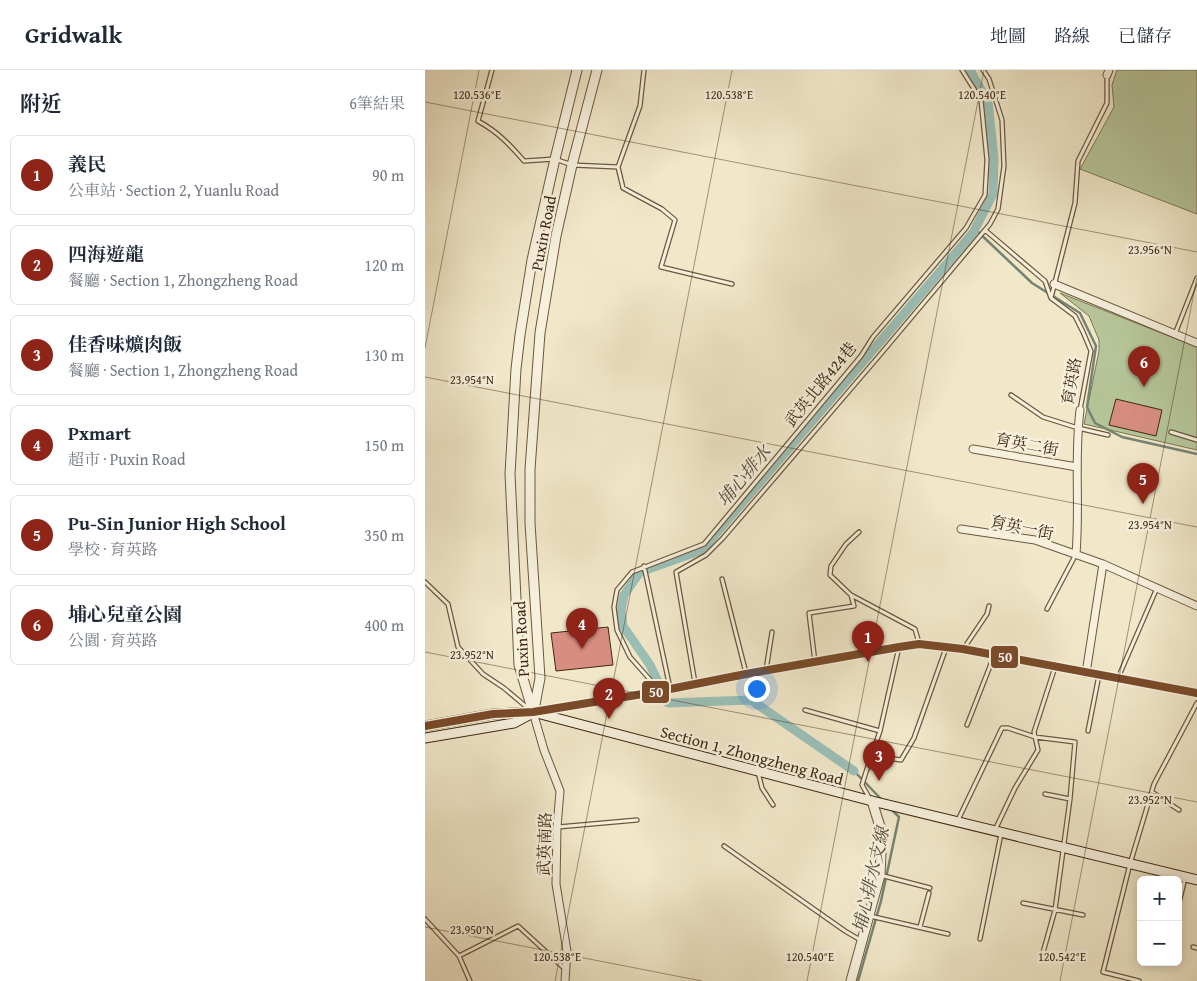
<!DOCTYPE html>
<html lang="zh-TW">
<meta charset="utf-8">
<style>
:root{--surface:#fff;--page:#f6f6f7;--text:#1f2937;--muted:#747a83;--line:#e0e1e3;--accent:#8f2418}
body{margin:0;font-family:"Gentium Book Plus","Noto Serif TC",serif;background:var(--page);color:var(--text)}
.controls{position:absolute;right:15px;bottom:15px;display:grid;overflow:hidden;border-radius:8px;box-shadow:0 2px 12px #0003}
.controls button{width:45px;height:45px;display:grid;place-items:center;padding:0;border:0;border-bottom:1px solid var(--line);background:var(--surface);color:var(--text);font:25px sans-serif}
.you{position:absolute;left:331px;top:618px;width:18px;height:18px;margin:-12px;border:4px solid #fff;border-radius:50%;background:#1a73e8;box-shadow:0 0 0 8px #1a73e833}
.badge{display:grid;place-items:center;width:32px;height:32px;border-radius:50%;background:var(--accent);color:#fff;font-size:16px;font-weight:700}
.pin{position:absolute;translate:-50% -41px;filter:drop-shadow(0 1px 2px #0008)}
.pin::after{content:'';position:absolute;top:26px;width:18px;height:15px;background:inherit;clip-path:polygon(0 0,100% 0,50% 100%)}
.list{margin:0;padding:0;list-style:none}
h2{display:flex;justify-content:space-between;align-items:center;height:65px;margin:0;padding:0 20px;font-size:21px}
h2 small{font-size:16px;font-weight:400;color:var(--muted)}
.list li{display:grid;grid-template-columns:32px 1fr auto;gap:15px;align-items:center;box-sizing:border-box;height:80px;margin:0 10px 10px;padding:0 10px;border:1px solid var(--line);border-radius:8px}
.list b{display:block;font-size:19px;white-space:nowrap}
.list p{margin:0;font-size:16px;white-space:nowrap;color:var(--muted)}
.list em{font-size:16px;font-style:normal;color:var(--muted)}
.map{position:relative;flex:none;width:772px;height:911px;overflow:hidden}
header{display:flex;align-items:center;gap:30px;box-sizing:border-box;height:70px;padding:0 25px;background:var(--surface);border-bottom:1px solid var(--line)}
header strong{font-size:24px}
nav{display:flex;gap:28px;margin-inline-start:auto;font-size:18px}
main{display:flex}
aside{flex:1;background:var(--surface)}
.map>svg:first-child{display:block}
</style>
<header>
<strong>Gridwalk</strong>
<nav><a>地圖</a><a>路線</a><a>已儲存</a></nav>
</header>
<main>
<aside>
<h2>附近<small>6筆結果</small></h2>
<ul class="list">
<li><span class="badge">1</span><div><b>義民</b><p>公車站 · Section 2, Yuanlu Road</p></div><em>90 m</em></li>
<li><span class="badge">2</span><div><b>四海遊龍</b><p>餐廳 · Section 1, Zhongzheng Road</p></div><em>120 m</em></li>
<li><span class="badge">3</span><div><b>佳香味爌肉飯</b><p>餐廳 · Section 1, Zhongzheng Road</p></div><em>130 m</em></li>
<li><span class="badge">4</span><div><b>Pxmart</b><p>超市 · Puxin Road</p></div><em>150 m</em></li>
<li><span class="badge">5</span><div><b>Pu-Sin Junior High School</b><p>學校 · 育英路</p></div><em>350 m</em></li>
<li><span class="badge">6</span><div><b>埔心兒童公園</b><p>公園 · 育英路</p></div><em>400 m</em></li>
</ul>
</aside>
<div class="map">
<svg width="772" height="911" viewBox="0 0 772 911">
<rect width="100%" height="100%" fill="#f1e8ca"/>
<filter id="stains"><feTurbulence type="fractalNoise" baseFrequency=".004" numOctaves="4"/><feColorMatrix values="0 0 0 0 .2 0 0 0 0 .09 0 0 0 0 .02 0 0 0 .5 -.17"/></filter>
<radialGradient id="worn" r=".72"><stop offset=".6" stop-color="#630" stop-opacity="0"/><stop offset="1" stop-color="#630" stop-opacity=".3"/></radialGradient>
<path fill="#b6c69a" stroke="#7a7754" d="M692 0H772V144L655 99 689 37 687 15Z
M635 223 772 277V380L659 354 674 281V270L664 246Z"/>
<g fill="none" stroke-linecap="round" stroke-linejoin="round">
<path stroke="#768374" stroke-width="2.5" d="M550 159 607 213 655 243 671 276 662 337 670 353 697 367 772 384
M429 701 458 731
M433 911 456 831 474 747 465 738"/>
<path stroke="#9bc0b8" stroke-width="9" d="M429 701 326 630 243 633 225 595 198 556 196 540 199 525 215 502 277 480 548 163 568 124 569 88 563 32 545 0"/>
</g>
<path fill="#d78e81" stroke="#3f280f" d="M691 329 737 340 731 366 684 355Z
M183 557 188 595 131 601 126 563Z"/>
<g fill="none" stroke-linecap="round" stroke-linejoin="round">
<defs>
<path id="service" d="M67 0 53 51C73 62 84 74 99 91L130 89 147 95 193 97 215 36 219 0
M193 97 198 118 237 139 250 150 236 197 307 214
M560 160 620 211 626 228
M750 264 772 208
M586 325 618 347 653 358 683 365
M655 340 666 281 658 262 650 246 626 228 650 133 653 91 682 33V5
M746 362 772 370
M434 462 421 474 406 496 405 505 426 525 490 559 494 573
M219 496 245 618
M297 509 321 603
M0 512 23 534 33 577 58 604 79 618 104 639
M622 539 651 484
M539 578 562 544 564 536
M390 592 384 543 429 536 426 525
M341 600 347 562
M693 608 732 518
M270 613 251 502 281 485 298 468 454 286 565 154 573 139 579 96 577 50 564 9 558 0
M230 621 228 613 205 587 192 560 189 537 192 520 207 502 279 474 436 286 448 267 541 158 560 125 562 90 556 30 537 0
M380 640 455 661
M542 655 569 586
M663 661 674 605
M463 688 476 690 489 668 521 578
M333 702 337 718 348 735
M727 722 754 740
M445 729 437 715 441 702 455 661 474 577
M533 750 577 658H583L610 667 650 672 645 729 620 724
M133 757 212 750
M570 760 590 718 613 680 609 662 630 597
M299 776 420 861 437 871
M455 805 505 818
M598 833 658 845
M753 837 760 808
M445 846 523 864
M0 849 34 886 93 856 140 899
M495 857 504 823
M555 869 576 764
M768 877 772 878
M34 886 45 911
M617 886 630 840 645 729
M714 911 678 902 705 794 729 714 772 633"/>
<path id="minor" d="M682 5 684 0
M629 214 772 273
M548 379 652 397
M536 459 610 470 678 494 772 536
M651 484C655 436 649 388 655 340
M661 603 678 494
M140 911 142 881 131 814 132 757 135 721 119 680 108 642 230 622 321 604 474 577 494 574 538 579 772 623"/>
<path id="tertiary" d="M109 640 115 608 105 453V399L115 263 131 166 147 95 172 0
M108 642 94 595 92 550 85 404 91 299 95 265 107 190 130 89 152 0
M426 911 455 805 457 763 447 731"/>
<path id="secondary" d="M0 656 68 644 108 642 447 731 772 810
M0 668 89 653 106 644"/>
</defs>
<use href="#service" stroke="#6c583e" stroke-width="5.5"/>
<use href="#minor" stroke="#6c583e" stroke-width="9"/>
<use href="#tertiary" stroke="#6c583e" stroke-width="11"/>
<use href="#secondary" stroke="#3f280f" stroke-width="11"/>
<use href="#service" stroke="#f6f0dd" stroke-width="3"/>
<use href="#minor" stroke="#f6f0dd" stroke-width="7"/>
<use href="#tertiary" stroke="#f6f0dd" stroke-width="9"/>
<use href="#secondary" stroke="#f6f0dd" stroke-width="9"/>
<defs>
<path id="bus-1" d="M0 656 68 644 108 642 230 622 321 604 474 577 494 574 538 579 772 623"/>
</defs>
<use href="#bus-1" stroke="#f6f0dd" stroke-width="11"/>
<use href="#bus-1" stroke="#7a4b2a" stroke-width="8"/>
</g>
<path fill="none" stroke="#3f280f" stroke-width="1" stroke-opacity="0.45" d="M0 32 772 182M0 278 54 0M0 307 772 457M0 582 772 732M0 857 277 911M130 911 307 0M382 911 559 0M635 911 772 207"/>
<g text-anchor="middle" stroke-width="5" stroke-linejoin="round" paint-order="stroke">
<g font-size="16" fill="#3f280f" stroke="#f6f0dd">
<text transform="translate(118 163) rotate(-79)" y="6">Puxin Road</text>
<text transform="translate(646 311) rotate(-80)" y="6">育英路</text>
<text transform="translate(395 314) rotate(-51)" y="6">武英北路424巷</text>
<text transform="translate(602 374) rotate(10)" y="6">育英二街</text>
<text transform="translate(597 457) rotate(12)" y="6">育英一街</text>
<text transform="translate(96 569) rotate(-93)" y="6">Puxin Road</text>
<text transform="translate(327 685) rotate(15)" y="6">Section 1, Zhongzheng Road</text>
<text transform="translate(119 774) rotate(-88)" y="6">武英南路</text>
</g>
<g font-size="18" font-style="italic" fill="#564e39" stroke="#f6f0dd">
<text transform="translate(319 406) rotate(-50)" y="6">埔心排水</text>
<text transform="translate(446 810) rotate(-77)" y="6">埔心排水支線</text>
</g>
</g>
<g font-size="12" text-anchor="middle" fill="#3f280f" stroke="#f6f0dd" stroke-width="5" stroke-linejoin="round" paint-order="stroke">
<text x="52" y="29">120.536°E</text>
<text x="304" y="29">120.538°E</text>
<text x="557" y="29">120.540°E</text>
<text x="725" y="184">23.956°N</text>
<text x="47" y="314">23.954°N</text>
<text x="725" y="459">23.954°N</text>
<text x="47" y="589">23.952°N</text>
<text x="725" y="734">23.952°N</text>
<text x="47" y="864">23.950°N</text>
<text x="132" y="891">120.538°E</text>
<text x="385" y="891">120.540°E</text>
<text x="637" y="891">120.542°E</text>
</g>
<g stroke="#f6f0dd" stroke-width="2">
<rect x="565" y="575" width="29" height="24" rx="5" fill="#7a4b2a"/>
<rect x="216" y="610" width="29" height="24" rx="5" fill="#7a4b2a"/>
</g>
<g font-size="14" text-anchor="middle" font-weight="bold" fill="#fff">
<text x="580" y="592">50</text>
<text x="231" y="627">50</text>
</g>
<rect width="100%" height="100%" filter="url(#stains)"/>
<rect width="100%" height="100%" fill="url(#worn)"/>
</svg>
<div class="controls">
<button>+</button>
<button>−</button>
</div>
<div class="you"></div>
<div class="pin badge" style="left:443px;top:592px">1</div>
<div class="pin badge" style="left:184px;top:649px">2</div>
<div class="pin badge" style="left:454px;top:711px">3</div>
<div class="pin badge" style="left:157px;top:579px">4</div>
<div class="pin badge" style="left:718px;top:434px">5</div>
<div class="pin badge" style="left:719px;top:317px">6</div>
</div>
</main>
